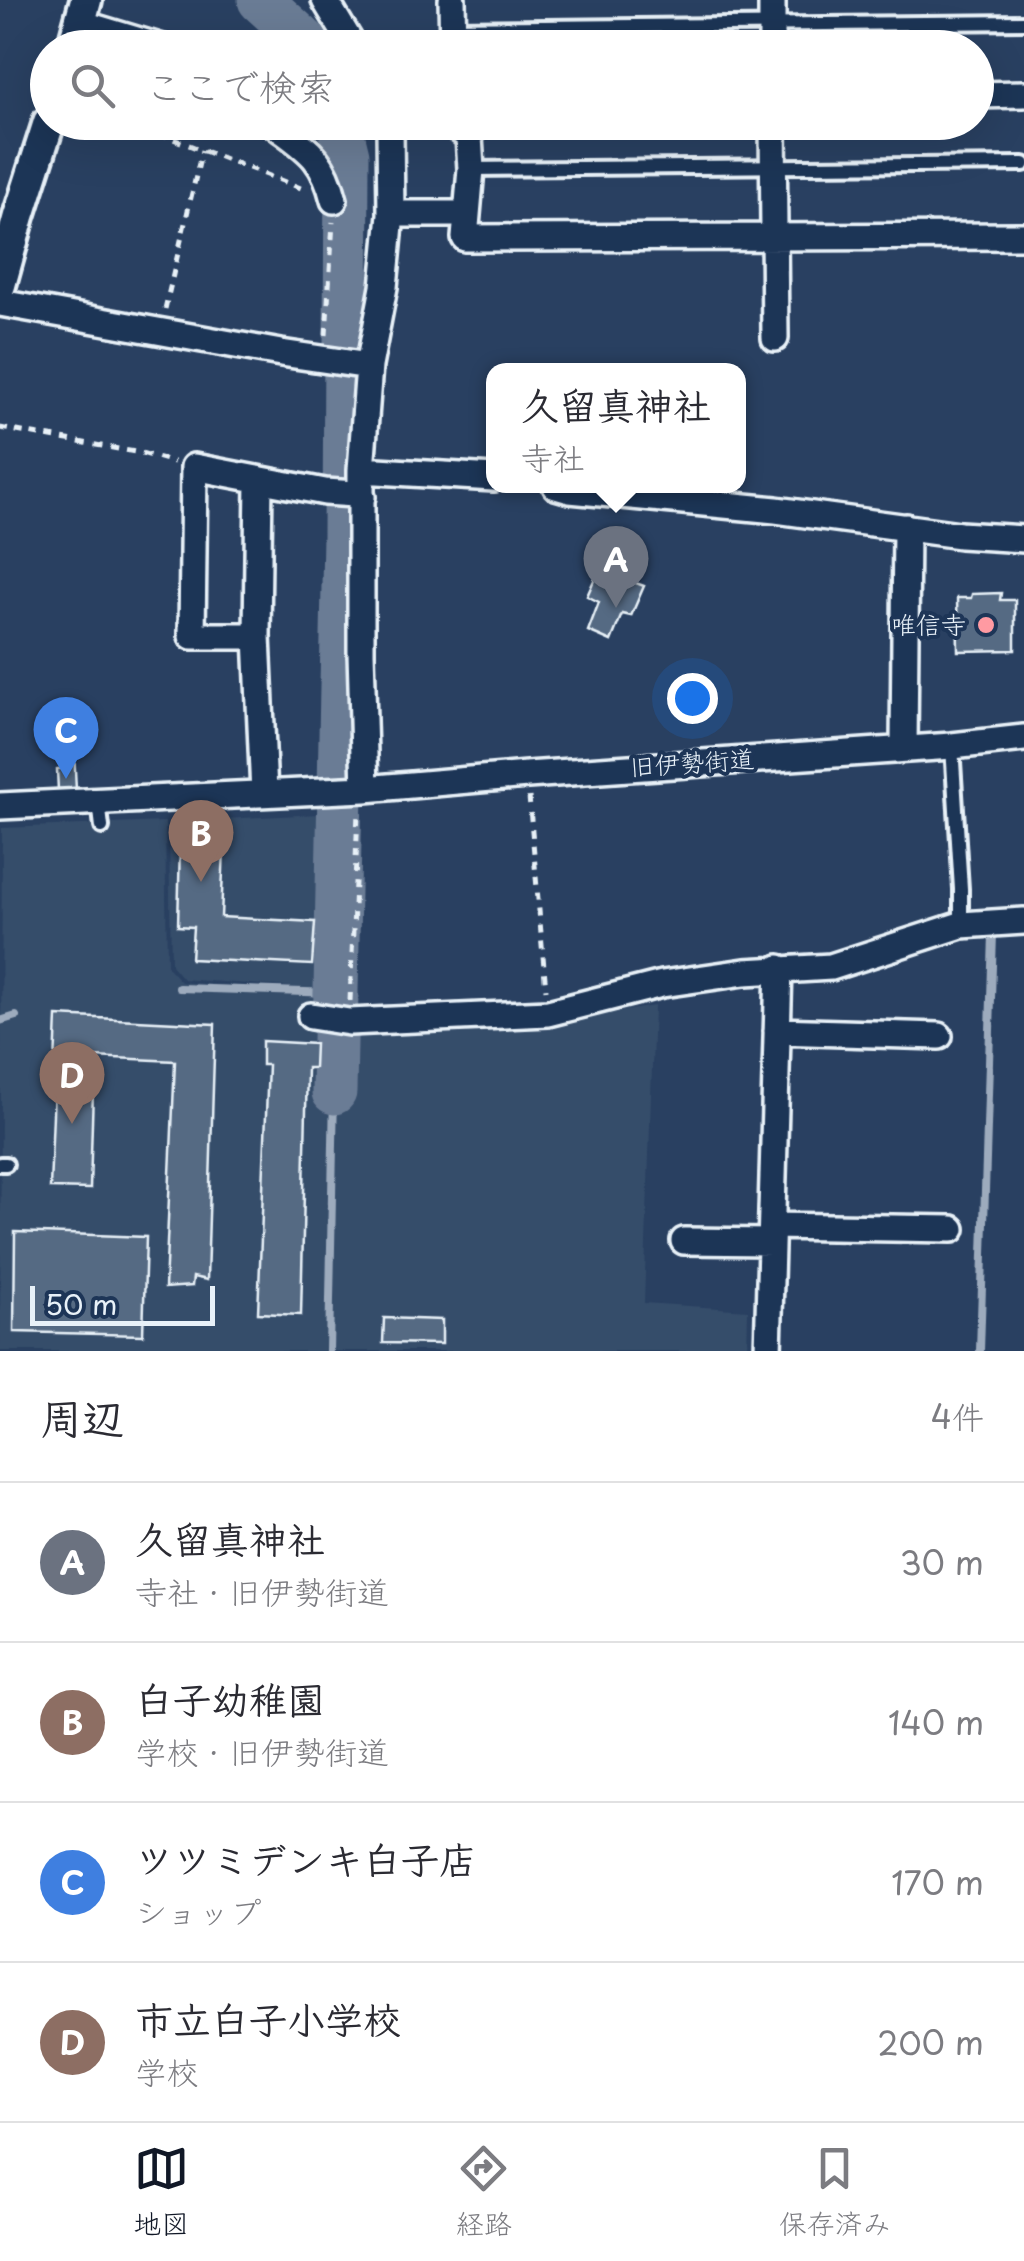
<!DOCTYPE html>
<html lang="ja">
<meta charset="utf-8">
<style>
:root{--surface:#fff;--page:#f2f2f3;--text:#2b2b33;--muted:#7c7c81;--line:#e1e1e2;--accent:#111827}
body{margin:0;font-family:"Playpen Sans","Klee One",sans-serif;background:var(--page);color:var(--text)}
.scale{position:absolute;left:30px;bottom:25px;width:185px;box-sizing:border-box;padding-left:10px;border:5px solid #e8f1f8;border-top:0;font-size:28px;line-height:35px;white-space:nowrap;color:#e8f1f8;-webkit-text-stroke:8px #1d3557;paint-order:stroke}
.you{position:absolute;left:692px;top:698px;width:35px;height:35px;margin:-25px;border:8px solid #fff;border-radius:50%;background:#1a73e8;box-shadow:0 0 0 15px #1a73e833}
.badge{display:grid;place-items:center;width:65px;height:65px;border-radius:50%;background:var(--accent);color:#fff;font-size:32px;font-weight:700}
.pin{position:absolute;translate:-50% -82px;filter:drop-shadow(0 2px 5px #0008)}
.pin::after{content:'';position:absolute;top:52px;width:35px;height:30px;background:inherit;clip-path:polygon(0 0,100% 0,50% 100%)}
.popup{position:absolute;left:486px;top:363px;width:260px;height:130px;box-sizing:border-box;display:grid;place-content:center;border-radius:20px;background:var(--surface);filter:drop-shadow(0 2px 8px #0005);font-size:32px;white-space:nowrap;color:var(--muted)}
.popup b{font-size:38px;color:var(--text)}
.popup::after{content:'';position:absolute;left:50%;top:100%;margin-left:-20px;border:20px solid transparent;border-top-color:var(--surface)}
.list{margin:0;padding:0;list-style:none}
h2{display:flex;justify-content:space-between;align-items:center;height:130px;margin:0;padding:0 40px;font-size:42px}
h2 small{font-size:32px;font-weight:400;color:var(--muted)}
.list li{display:grid;grid-template-columns:65px 1fr auto;gap:30px;align-items:center;box-sizing:border-box;height:160px;padding:0 40px;border-top:2px solid var(--line)}
.list b{display:block;font-size:38px;white-space:nowrap}
.list p{margin:0;font-size:32px;white-space:nowrap;color:var(--muted)}
.list em{font-size:32px;font-style:normal;color:var(--muted)}
.icon{flex:none;width:55px;height:55px;fill:none;stroke:currentColor;stroke-width:2;stroke-linecap:round;stroke-linejoin:round}
.map{position:relative;flex:none;width:1024px;height:1351px;overflow:hidden}
.search{position:absolute;background:var(--surface);box-shadow:0 10px 40px #0002;left:30px;right:30px;top:30px;height:110px;display:flex;align-items:center;gap:25px;box-sizing:border-box;padding:0 35px;border-radius:55px;color:var(--muted);font-size:38px}
.sheet{height:770px;background:var(--surface)}
nav{display:flex;justify-content:space-around;align-items:center;box-sizing:border-box;height:140px;border-top:2px solid var(--line);background:var(--surface);font-size:28px;color:var(--muted)}
nav a{display:grid;justify-items:center;gap:5px}
nav .on{color:var(--accent)}
.map>svg:first-child{display:block}
</style>
<div class="map">
<svg width="1024" height="1351" viewBox="0 0 1024 1351">
<rect width="100%" height="100%" fill="#294061"/>
<filter id="ink" filterUnits="userSpaceOnUse"><feTurbulence type="fractalNoise" baseFrequency=".01" numOctaves="2"/><feDisplacementMap in="SourceGraphic" scale="20" xChannelSelector="R" yChannelSelector="G"/><feConvolveMatrix kernelMatrix="1 2 1 2 8 2 1 2 1" color-interpolation-filters="sRGB"/></filter>
<g filter="url(#ink)">
<path fill="#364d6b" d="M319 814 318 989 183 979 171 965 169 822Z
M165 822 167 967 181 982 316 994 314 1032 390 1036 461 1033 558 1022 654 1006 644 1303 748 1310 747 1351H0L2 828Z"/>
<g fill="none" stroke-linecap="round" stroke-linejoin="round">
<path stroke="#9dabbd" stroke-width="8" d="M179 988 336 993
M0 1021 16 1016
M329 1351 334 1092
M980 1351 993 934"/>
<path stroke="#6b7c95" stroke-width="45" d="M260 0 304 40 309 48
M334 1092 345 536 347 155 339 122"/>
</g>
<path fill="#556a83" stroke="#e8f1f8" stroke-width="2.5" d="M599 569 644 586 631 616 622 614 611 641 588 631 599 602 587 596Z
M1001 593 1000 600H1015V650L958 651 957 598H971L972 594Z
M63 750H74L76 790 58 791 57 769 65 768Z
M184 836 215 838 214 846 224 848 221 917 315 922 312 965 191 959 193 927 178 926 180 844H185Z
M57 1016 215 1024 207 1280 193 1277 192 1286 165 1288 175 1061 94 1057 90 1189 50 1188Z
M262 1041 315 1044 314 1068H307L301 1315 258 1313 268 1065H262Z
M15 1232 146 1237 143 1335 14 1332Z
M384 1318 442 1320V1344L383 1343Z"/>
<g fill="none" stroke-linecap="round" stroke-linejoin="round">
<defs>
<path id="service" d="M452 28 1024 22
M471 169 1024 164
M952 746 961 889V925
M99 802 102 827
M0 1164H6"/>
<path id="minor" d="M325 0 354 48
M452 0 453 48
M772 0V48
M80 23 163 48
M976 95 1024 94
M271 122C306 149 323 155 334 200
M456 122V127L469 137 471 169 465 238 1024 236
M773 122 775 338
M391 214H467
M0 303 281 353 369 366
M361 470 494 478
M259 480 257 636 264 793
M556 486 570 490 776 510 960 535 1024 539
M257 636H192L194 467 325 492 355 494 362 497
M904 747 906 527
M365 789 361 652V470L369 366 384 287 391 214 390 130 387 122
M0 806 365 789 527 775 952 746 1024 738
M311 1016 349 1022 548 1013 662 984 745 972 831 967 961 925 1024 921
M777 1031 939 1036
M772 1226 952 1229
M684 1241 771 1242
M768 1351 779 968"/>
<path id="tertiary" d="M73 48 86 0
M0 285 19 216 49 122"/>
</defs>
<use href="#service" stroke="#e8f1f8" stroke-width="20"/>
<use href="#minor" stroke="#e8f1f8" stroke-width="32"/>
<use href="#tertiary" stroke="#e8f1f8" stroke-width="38"/>
<path stroke="#e8f1f8" stroke-width="5" stroke-dasharray="8 8" stroke-linecap="butt" d="M129 122 306 190
M165 309 202 150
M326 335 333 222
M0 428 141 453 174 462
M529 797 546 990
M350 1001 358 812"/>
<use href="#service" stroke="#1d3557" stroke-width="12"/>
<use href="#minor" stroke="#1d3557" stroke-width="25"/>
<use href="#tertiary" stroke="#1d3557" stroke-width="30"/>
</g>
</g>
<circle fill="#ff9aa2" stroke="#1d3557" stroke-width="4" cx="986" cy="625" r="10"/>
<g text-anchor="middle" stroke-width="8" stroke-linejoin="round" paint-order="stroke">
<g font-size="25" fill="#e8f1f8" stroke="#1d3557" text-anchor="end">
<text x="966" y="634">唯信寺</text>
</g>
<g font-size="25" fill="#e8f1f8" stroke="#1d3557">
<text transform="translate(692 763) rotate(-4)" y="9">旧伊勢街道</text>
</g>
</g>
</svg>
<div class="scale">50 m</div>
<div class="you"></div>
<div class="pin badge" style="left:616px;top:608px;background:#6b7280">A</div>
<div class="popup"><b>久留真神社</b>寺社</div>
<div class="pin badge" style="left:201px;top:882px;background:#8d6e63">B</div>
<div class="pin badge" style="left:66px;top:779px;background:#3f7fe0">C</div>
<div class="pin badge" style="left:72px;top:1124px;background:#8d6e63">D</div>
<div class="search"><svg class="icon" aria-label="search" viewBox="0 0 24 24"><circle cx="10" cy="10" r="6"/><path d="M15 15l6 6"/></svg>ここで検索</div>
</div>
<section class="sheet">
<h2>周辺<small>4件</small></h2>
<ul class="list">
<li><span class="badge" style="background:#6b7280">A</span><div><b>久留真神社</b><p>寺社 · 旧伊勢街道</p></div><em>30 m</em></li>
<li><span class="badge" style="background:#8d6e63">B</span><div><b>白子幼稚園</b><p>学校 · 旧伊勢街道</p></div><em>140 m</em></li>
<li><span class="badge" style="background:#3f7fe0">C</span><div><b>ツツミデンキ白子店</b><p>ショップ</p></div><em>170 m</em></li>
<li><span class="badge" style="background:#8d6e63">D</span><div><b>市立白子小学校</b><p>学校</p></div><em>200 m</em></li>
</ul>
</section>
<nav>
<a class="on"><svg class="icon" aria-label="map" viewBox="0 0 24 24"><path d="M3 6l6-2 6 2 6-2v14l-6 2-6-2-6 2zM9 4v14M15 6v14"/></svg>地図</a>
<a><svg class="icon" aria-label="directions" viewBox="0 0 24 24"><path d="M12 3l9 9-9 9-9-9zM9 14v-3h6M13 9l2 2-2 2"/></svg>経路</a>
<a><svg class="icon" aria-label="saved" viewBox="0 0 24 24"><path d="M7 4h10v16l-5-4-5 4z"/></svg>保存済み</a>
</nav>
